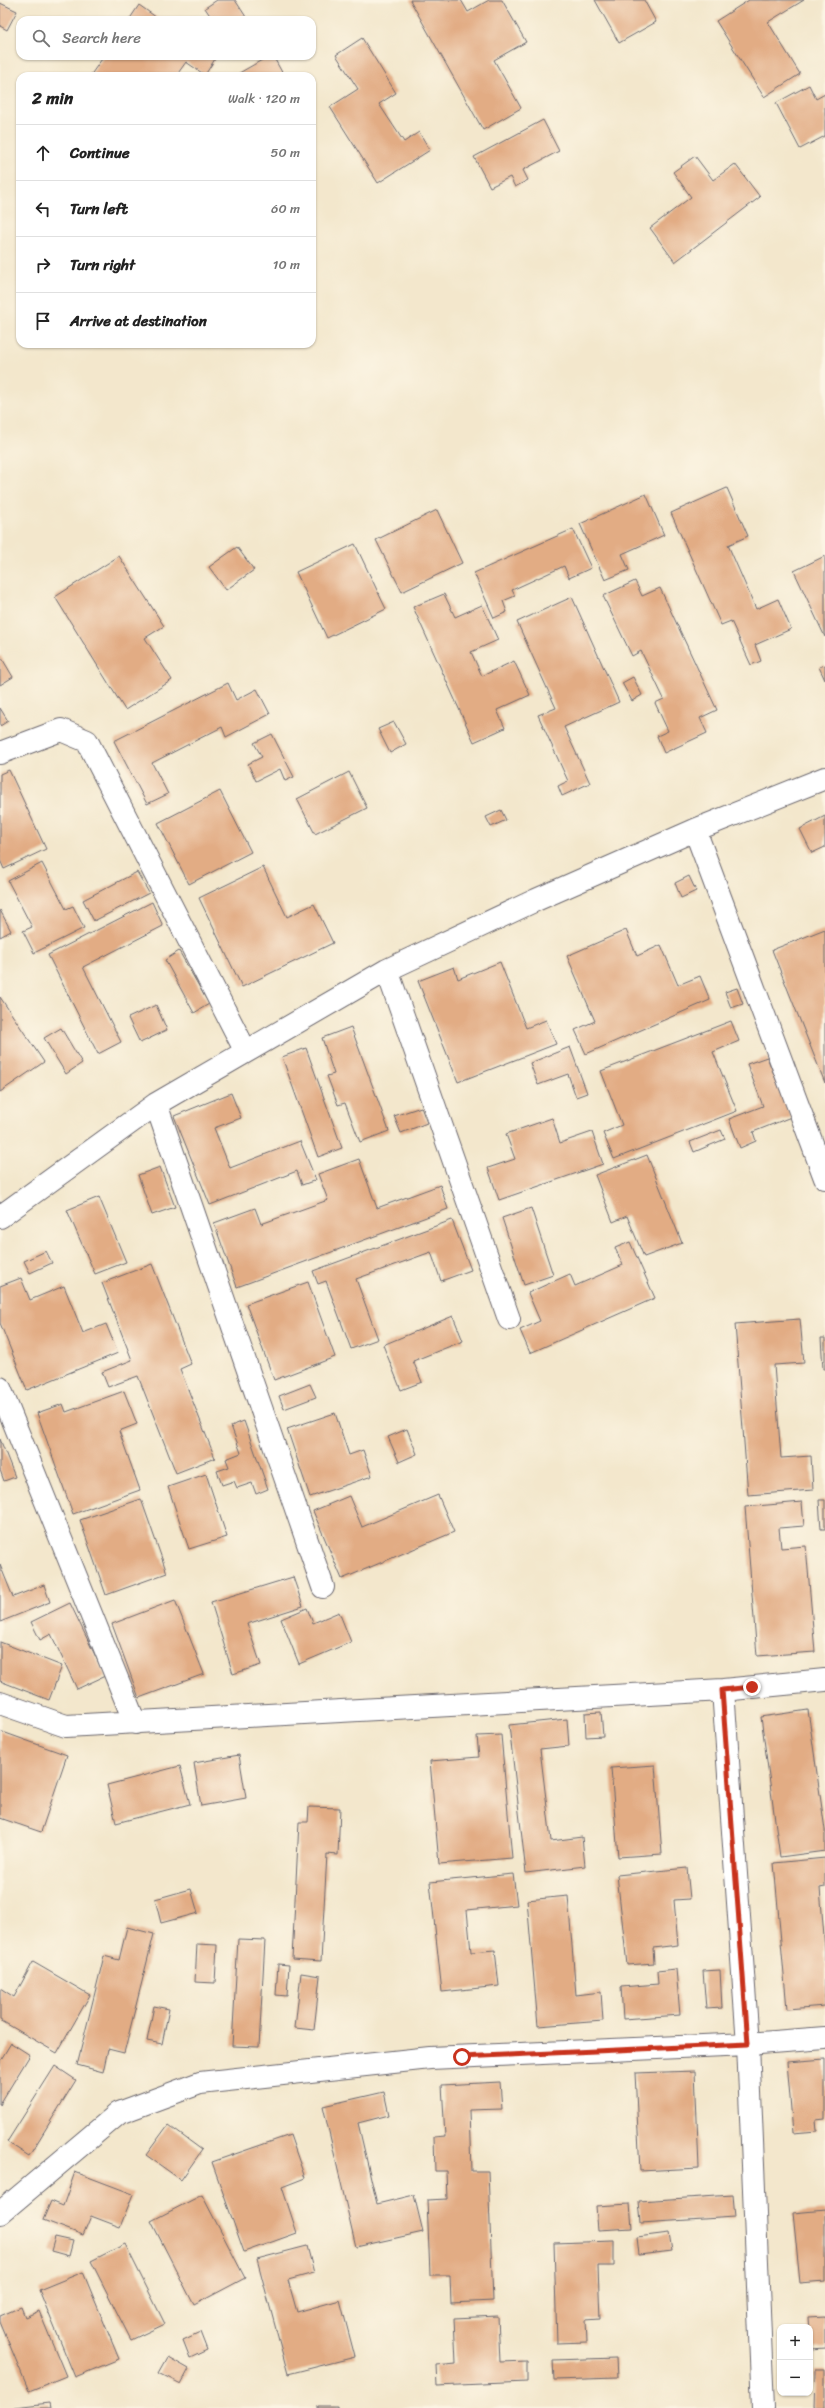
<!DOCTYPE html>
<meta charset="utf-8">
<style>
:root{--surface:#fff;--page:#f6f6f6;--text:#222;--muted:#767676;--line:#e0e0e0}
body{margin:0;font-family:Sriracha,sans-serif;background:var(--page);color:var(--text)}
.controls{position:absolute;right:12px;bottom:12px;display:grid;overflow:hidden;border-radius:8px;box-shadow:0 1px 3px #0004}
.controls button{width:36px;height:36px;display:grid;place-items:center;padding:0;border:0;border-bottom:1px solid var(--line);background:var(--surface);color:var(--text);font:20px sans-serif}
.stop{position:absolute;width:12px;height:12px;margin:-9px;border:3px solid #c8321e;border-radius:50%;background:#fff}
.stop.end{background:#c8321e;border-color:#fff;box-shadow:0 1px 4px #0008}
.list{margin:0;padding:0;list-style:none}
h2{display:flex;justify-content:space-between;align-items:center;height:52px;margin:0;padding:0 16px;font-size:17px}
h2 small{font-size:13px;font-weight:400;color:var(--muted)}
.list li{display:grid;grid-template-columns:26px 1fr auto;gap:12px;align-items:center;box-sizing:border-box;height:56px;padding:0 16px;border-top:1px solid var(--line)}
.list b{display:block;font-size:15px;white-space:nowrap}
.list em{font-size:13px;font-style:normal;color:var(--muted)}
.icon{flex:none;width:22px;height:22px;fill:none;stroke:currentColor;stroke-width:2;stroke-linecap:round;stroke-linejoin:round}
.map{position:relative;flex:none;width:825px;height:2408px;overflow:hidden}
.search{position:absolute;background:var(--surface);box-shadow:0 1px 3px #0004;left:16px;top:16px;width:300px;height:44px;display:flex;align-items:center;gap:10px;box-sizing:border-box;padding:0 14px;border-radius:12px;color:var(--muted);font-size:15px}
.panel{position:absolute;background:var(--surface);box-shadow:0 1px 3px #0004;left:16px;top:72px;width:300px;height:276px;border-radius:12px}
.map>svg:first-child{display:block}
</style>
<div class="map">
<svg width="825" height="2408" viewBox="0 0 825 2408">
<rect width="100%" height="100%" fill="#fcf5e5"/>
<filter id="ink" filterUnits="userSpaceOnUse"><feTurbulence type="fractalNoise" baseFrequency=".025" numOctaves="2"/><feDisplacementMap in="SourceGraphic" scale="8" xChannelSelector="R" yChannelSelector="G"/><feConvolveMatrix kernelMatrix="1 2 1 2 8 2 1 2 1" color-interpolation-filters="sRGB"/></filter>
<filter id="wash" filterUnits="userSpaceOnUse"><feTurbulence type="fractalNoise" baseFrequency=".012" numOctaves="4" result="noise"/><feDisplacementMap in="SourceGraphic" scale="16" xChannelSelector="R" yChannelSelector="G"/><feGaussianBlur stdDeviation="0.9" result="paint"/><feColorMatrix in="noise" values="0 0 0 0 0 0 0 0 0 0 0 0 0 0 0 0 0 1.4 0 .05"/><feComposite in="paint" operator="in"/></filter>
<g filter="url(#wash)">
<rect width="100%" height="100%" fill="#f3e7cc"/>
<g id="blocks">
<path fill="#e2ac84" d="M217 0H235L248 20H213L205 8Z
M410 0H461L468 12 489 0H502L526 42 494 60 521 108 483 130Z
M595 0H644L656 22 619 43Z
M749 0H804L768 22 800 74 764 97 716 21Z
M0 3 17 11 7 30 0 26Z
M139 5 160 20H129Z
M362 38 396 93 379 104 404 142 419 132 430 150 378 183 330 107 358 89 336 55Z
M104 56H211L215 59 205 75 186 62 176 76H90Z
M269 56H273L284 76H234Z
M809 85 816 99 825 94V136L800 149 776 103Z
M543 120 559 151 523 170 528 180 515 187 510 177 490 187 474 157Z
M695 156 713 180 735 164 760 197 675 262 650 228 691 197 673 172Z
M727 488 748 536 728 545 756 609 778 599 791 629 755 645 761 661 751 665 731 621 721 625 671 513Z
M646 494 664 535 622 554 629 570 605 580 580 524Z
M437 510 462 563 402 592 376 540Z
M573 529 591 568 569 578 564 566 512 590 515 596 503 601 507 612 494 618 474 573Z
M355 544 386 609 327 638 296 572Z
M237 547 254 570 226 590 209 567Z
M119 556 164 626 145 638 172 680 125 710 55 597Z
M825 556V637L794 571Z
M635 581 642 596 660 588 717 710 700 718 707 733 664 753 657 736 668 731 655 703 664 699 641 651 632 656 603 596Z
M444 594 455 617 482 605 498 640 471 652 482 676 514 661 530 695 497 710 505 728 474 742 413 607Z
M572 597 619 702 564 727 590 783 562 796 558 786 568 781 538 715 556 708 517 622Z
M0 655 13 677 0 685Z
M825 665V680L819 667Z
M633 677 642 695 632 701 622 683Z
M228 683 236 700 257 689 270 714 226 737 222 727 152 763 168 794 147 804 114 741Z
M0 708 8 721 0 726Z
M394 722 406 744 390 753 378 729Z
M272 734 294 777 285 781 280 769 256 781 248 764 262 757 254 743Z
M9 770 46 849 4 869 0 860V774Z
M349 772 367 808 315 834 297 799Z
M220 791 251 852 189 884 158 823Z
M501 810 506 820 491 827 486 817Z
M825 816V847L812 853 800 829Z
M42 863 66 909 73 906 84 928 34 953 23 931 32 927 8 881Z
M263 867 287 917 314 904 333 943 242 987 199 898Z
M137 872 149 893 94 921 83 900Z
M689 876 696 891 681 898 675 883Z
M152 902 163 926 83 967 121 1042 98 1054 48 955Z
M0 910 11 931 0 937Z
M825 929V1083L772 950Z
M626 930 637 956 661 945 678 985 700 976 710 1000 586 1054 575 1030 595 1021 567 956Z
M179 951 209 1004 194 1013 165 960Z
M500 962 526 1028 546 1020 556 1044 458 1082 418 981 454 967 458 979Z
M737 988 743 1004 731 1008 725 992Z
M0 997 44 1062 0 1092Z
M156 1005 167 1030 140 1043 128 1018Z
M731 1021 739 1041 713 1052 737 1111 614 1159 603 1133 622 1125 601 1071Z
M351 1027 389 1131 360 1142 345 1103 338 1105 327 1076 334 1074 322 1038Z
M61 1028 82 1063 66 1074 44 1038Z
M570 1047 587 1093 576 1097 568 1074 538 1085 530 1063Z
M306 1048 342 1148 318 1157 282 1057Z
M767 1057 791 1117 753 1132 756 1141 740 1148 729 1119 763 1106 747 1064Z
M231 1093 241 1118 214 1128 230 1168 300 1141 316 1180 302 1185 297 1171 210 1205 174 1116Z
M421 1107 427 1123 401 1133 394 1116Z
M552 1118 560 1143 592 1132 603 1164 499 1200 488 1168 515 1159 506 1134Z
M721 1130 725 1139 694 1152 690 1142Z
M647 1155 682 1243 644 1257 627 1216 613 1222 595 1175Z
M359 1159 377 1208 440 1185 448 1209 237 1287 214 1223 255 1208 261 1224 328 1200 318 1174Z
M160 1167 175 1207 152 1215 138 1175Z
M99 1197 126 1262 95 1274 67 1210Z
M531 1208 553 1275 524 1285 502 1218Z
M452 1220 471 1270 441 1281 431 1252 356 1279 378 1339 351 1349 326 1281 318 1284 313 1271Z
M630 1242 655 1298 530 1353 520 1330 540 1321 528 1293 570 1274 575 1286 623 1265 615 1248Z
M46 1251 52 1263 30 1273 24 1261Z
M152 1264 191 1364 180 1369 215 1458 176 1473 138 1376 108 1387 102 1372 132 1360 102 1283Z
M21 1278 30 1300 64 1286 83 1333 106 1324 118 1353 27 1390 0 1323V1286Z
M308 1282 335 1357 274 1380 246 1304Z
M453 1316 463 1341 413 1361 422 1382 401 1390 383 1345Z
M800 1319 804 1363 774 1365 781 1458 811 1456 813 1490 748 1495 735 1324Z
M821 1338H825V1369H823Z
M310 1384 316 1397 284 1409 279 1396Z
M124 1391 137 1424 119 1431 140 1490 73 1514 37 1413 63 1404 66 1412Z
M335 1413 349 1455 363 1450 372 1476 310 1497 287 1429Z
M244 1421 268 1489 256 1494 252 1483 237 1488 234 1481 222 1485 217 1471 229 1467 226 1459 241 1453 231 1426Z
M407 1429 417 1454 399 1462 388 1437Z
M0 1439 15 1477 4 1481 0 1470Z
M206 1474 227 1537 189 1549 168 1487Z
M438 1495 454 1532 342 1579 313 1511 349 1496 362 1527Z
M141 1499 167 1573 106 1595 80 1520Z
M819 1500H825V1529H821Z
M802 1502 804 1526 779 1528 781 1548 806 1546 815 1652 757 1656 745 1507Z
M0 1565 13 1597 44 1585 50 1602 0 1622Z
M293 1577 303 1606 247 1624 261 1665 233 1674 211 1602Z
M175 1600 204 1674 139 1698 112 1624Z
M70 1603 105 1676 77 1689 51 1634 40 1640 31 1622Z
M307 1608 313 1623 339 1612 351 1642 299 1664 281 1619Z
M0 1642 62 1666 49 1700 0 1681Z
M808 1710 825 1830V1851L780 1857 761 1717Z
M601 1712 603 1736 586 1737 585 1713Z
M567 1719 569 1746 540 1749 551 1841 582 1837 585 1866 526 1873 509 1725Z
M0 1731 67 1755 41 1832 0 1818Z
M501 1735 512 1858 439 1864 430 1761 479 1757 477 1736Z
M239 1755 246 1798 201 1806 194 1763Z
M655 1765 662 1854 618 1857 611 1768Z
M180 1766 190 1804 116 1823 107 1785Z
M309 1807 340 1808 338 1855 327 1854 321 1961 292 1959 299 1822H308Z
M825 1858V1887L820 1888 825 1949V2006L787 2009 774 1863Z
M687 1868 690 1899 674 1900 678 1945 653 1948 654 1963 627 1965 617 1875Z
M513 1874 517 1905 467 1910 471 1952 495 1950 499 1986 442 1992 430 1882Z
M191 1889 198 1913 161 1923 155 1899Z
M568 1896 576 1995 601 1992 603 2021 538 2026 527 1900Z
M127 1927 154 1934 124 2053 108 2049 103 2072 77 2065 104 1956 119 1960Z
M238 1939 265 1940 259 2047 232 2046Z
M197 1944 217 1945 215 1983 195 1982Z
M33 1962 90 1995 57 2053 0 2020V1988L14 1997Z
M278 1964 289 1965 287 1996 276 1995Z
M676 1969 680 2015 623 2019 621 1987 658 1984 657 1971Z
M720 1970 722 2008 706 2009 703 1971Z
M301 1973 320 1976 314 2030 295 2028Z
M154 2006 169 2009 162 2044 147 2041Z
M11 2043 30 2055 0 2104V2061Z
M825 2059V2119L816 2120 817 2131 793 2133 787 2062Z
M55 2066 76 2080 29 2156 7 2142Z
M695 2071 699 2168 640 2171 635 2073Z
M500 2082 502 2109 469 2110 471 2171H488L493 2301 451 2303 450 2275H430L427 2200 447 2199 446 2171H435L434 2137 445 2136 442 2085Z
M384 2092 389 2115 358 2123 377 2204 414 2195 423 2232 356 2247 323 2106Z
M168 2125 202 2150 181 2180 146 2155Z
M290 2135 305 2178 282 2187 297 2233 244 2252 212 2162Z
M75 2172 133 2194 120 2227 91 2216 83 2235 43 2220 51 2201 63 2206Z
M202 2195 245 2278 194 2305 151 2221Z
M733 2195 735 2217 641 2223 639 2201Z
M630 2204 632 2228 598 2230 596 2206Z
M825 2210V2281L800 2283 793 2213Z
M669 2233 672 2251 639 2255 637 2237Z
M55 2237 73 2241 69 2256 51 2251Z
M614 2241V2266H598L600 2319 586 2320 587 2342 557 2343 554 2243Z
M125 2244 165 2324 131 2340 91 2261Z
M307 2246 314 2273 288 2280 297 2312 340 2300 355 2357 288 2374 257 2259Z
M83 2272 119 2359 75 2377 39 2290Z
M21 2307 25 2317 39 2311 66 2376 29 2391 0 2322V2316Z
M498 2316 500 2362 527 2361V2382L437 2386 436 2365 456 2363 454 2318Z
M825 2317V2348L810 2349 808 2318Z
M200 2332 207 2350 190 2358 183 2340Z
M168 2357 189 2369 181 2384 159 2373Z
M616 2358 617 2378 554 2380 553 2360Z
M815 2370H825V2408H814Z
M49 2403 50 2408H14V2407Z
M318 2406H337V2408H318Z"/>
</g>
</g>
<g filter="url(#ink)">
<use href="#blocks" fill-opacity="0" stroke="#6b676e" stroke-width="1"/>
<g fill="none" stroke-linecap="round" stroke-linejoin="round">
<defs>
<path id="minor" d="M0 753 61 730 87 741 245 1050
M695 830 825 1178
M387 970 509 1319
M156 1104 323 1587
M0 1217 156 1104 387 970 536 900 695 830 825 778
M0 1388 135 1723
M723 1690 748 2044 763 2408
M0 1703 66 1726 723 1690 825 1680
M0 2213 119 2113 200 2083 430 2058 748 2044 825 2038"/>
</defs>
<use href="#minor" stroke="#6b676e" stroke-width="24"/>
<use href="#minor" stroke="#fff" stroke-width="22"/>
</g>
</g>
<g fill="none" stroke-linecap="round" stroke-linejoin="round" filter="url(#ink)">
<path stroke="#c8321e" stroke-width="5" d="M462 2057 748 2044 722 1690 752 1687"/>
</g>
</svg>
<div class="controls">
<button>+</button>
<button>−</button>
</div>
<div class="stop" style="left:462px;top:2057px"></div>
<div class="stop end" style="left:752px;top:1687px"></div>
<div class="search"><svg class="icon" aria-label="search" viewBox="0 0 24 24"><circle cx="10" cy="10" r="6"/><path d="M15 15l6 6"/></svg>Search here</div>
<section class="panel">
<h2>2 min<small>Walk · 120 m</small></h2>
<ul class="list">
<li><svg class="icon" aria-label="ahead" viewBox="0 0 24 24"><path d="M12 20V5M6 11l6-6 6 6"/></svg><div><b>Continue</b></div><em>50 m</em></li>
<li><svg class="icon" aria-label="left" viewBox="0 0 24 24"><path d="M17 20v-9H6M10 6l-5 5 5 5"/></svg><div><b>Turn left</b></div><em>60 m</em></li>
<li><svg class="icon" aria-label="right" viewBox="0 0 24 24"><path d="M7 20v-9h11M14 6l5 5-5 5"/></svg><div><b>Turn right</b></div><em>10 m</em></li>
<li><svg class="icon" aria-label="arrive" viewBox="0 0 24 24"><path d="M6 21V4h12l-3 4 3 4H6"/></svg><div><b>Arrive at destination</b></div></li>
</ul>
</section>
</div>
